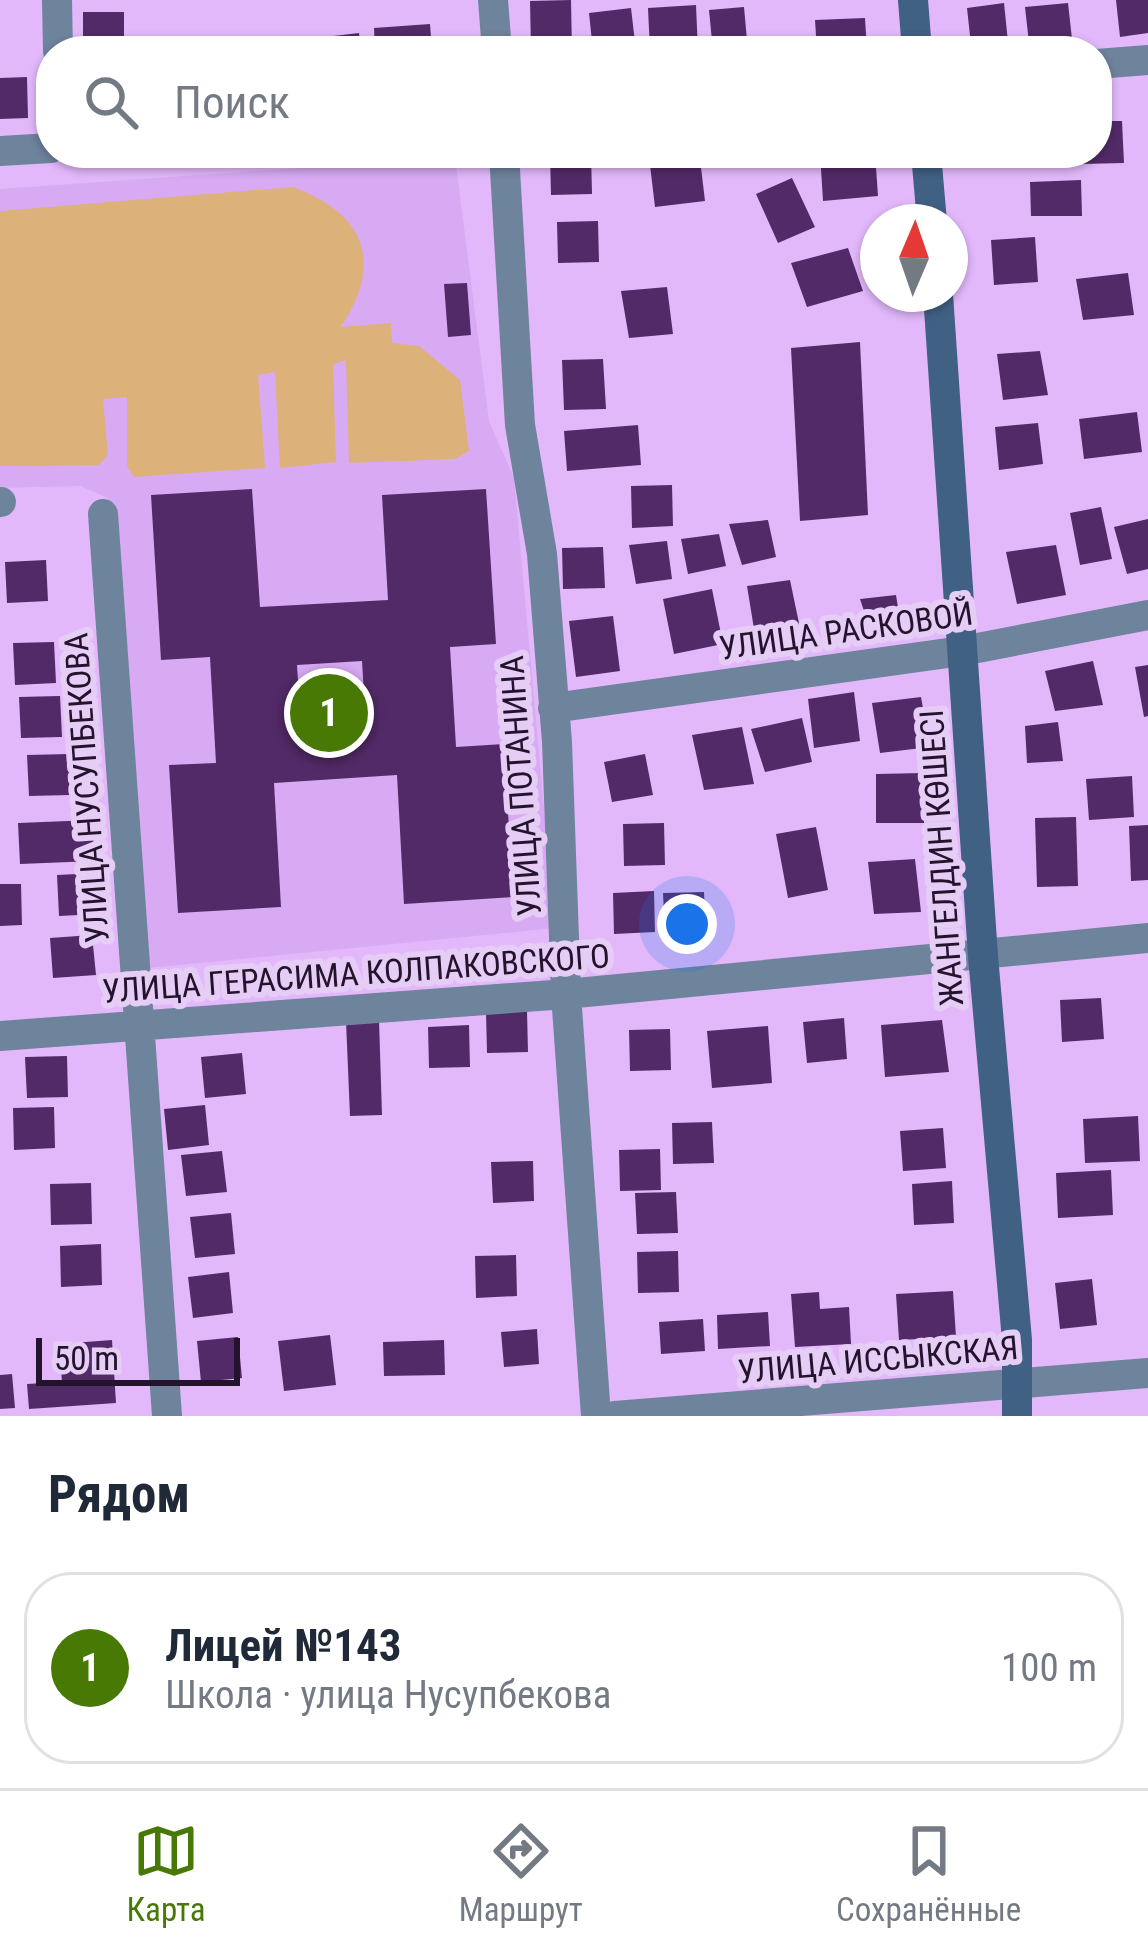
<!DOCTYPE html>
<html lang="ru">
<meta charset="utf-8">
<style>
:root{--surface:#fff;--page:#f6f6f7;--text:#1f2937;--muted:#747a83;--line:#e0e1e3;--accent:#477904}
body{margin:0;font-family:"Roboto Condensed",sans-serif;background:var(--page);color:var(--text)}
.compass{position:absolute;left:860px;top:204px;width:108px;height:108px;border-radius:50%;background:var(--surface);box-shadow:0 3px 9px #0004;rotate:2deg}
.scale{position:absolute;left:36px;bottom:30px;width:204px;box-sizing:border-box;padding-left:12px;border:6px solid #23132c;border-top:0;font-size:33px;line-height:42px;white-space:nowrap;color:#23132c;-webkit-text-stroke:9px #e6cdf6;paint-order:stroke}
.you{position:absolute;left:687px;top:924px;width:42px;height:42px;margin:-30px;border:9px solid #fff;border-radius:50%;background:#1a73e8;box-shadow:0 0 0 18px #1a73e833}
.badge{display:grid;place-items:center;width:78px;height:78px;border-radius:50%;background:var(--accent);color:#fff;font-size:39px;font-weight:700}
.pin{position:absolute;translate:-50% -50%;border:6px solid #fff;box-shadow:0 3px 12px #0006}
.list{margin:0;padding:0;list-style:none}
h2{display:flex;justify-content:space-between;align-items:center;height:156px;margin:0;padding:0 48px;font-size:51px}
h2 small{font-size:39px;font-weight:400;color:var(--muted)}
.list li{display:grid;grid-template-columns:78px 1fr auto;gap:36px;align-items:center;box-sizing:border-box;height:192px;margin:0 24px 24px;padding:0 24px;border:3px solid var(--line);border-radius:48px}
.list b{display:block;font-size:45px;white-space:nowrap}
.list p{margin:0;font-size:39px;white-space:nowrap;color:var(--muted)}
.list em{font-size:39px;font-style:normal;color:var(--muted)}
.icon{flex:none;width:66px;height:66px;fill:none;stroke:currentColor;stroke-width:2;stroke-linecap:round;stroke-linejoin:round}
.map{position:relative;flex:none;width:1148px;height:1416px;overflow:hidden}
.search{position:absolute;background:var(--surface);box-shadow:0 3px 9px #0004;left:36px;right:36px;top:36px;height:132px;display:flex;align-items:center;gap:30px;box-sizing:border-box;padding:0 42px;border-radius:48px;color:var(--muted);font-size:45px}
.sheet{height:372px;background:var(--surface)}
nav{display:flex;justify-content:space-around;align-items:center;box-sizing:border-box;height:168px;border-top:3px solid var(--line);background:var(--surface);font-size:33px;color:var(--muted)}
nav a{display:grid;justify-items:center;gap:6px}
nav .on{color:var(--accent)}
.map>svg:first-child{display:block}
</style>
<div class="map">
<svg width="1148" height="1416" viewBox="0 0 1148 1416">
<rect width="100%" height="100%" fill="#e2b8fb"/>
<path fill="#d8aaf3" d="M455 157 489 421 514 478 555 928 139 969 108 498 80 486 0 488V189Z"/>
<path fill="#ddb17a" d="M293 187C365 214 384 261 341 327L391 323 392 343 419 346 460 380 469 451 455 459 349 463 346 360 333 364 336 462 280 468 275 372 258 375 265 468 134 477 127 466V397L103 399 108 455 99 465 0 466V211Z"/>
<path fill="#532a68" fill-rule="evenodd" d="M571 0 572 51H531L530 1Z
M1116 0H1148V33L1120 37Z
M1004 3 1008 42 971 45 967 8Z
M1068 3 1072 39 1029 43 1025 7Z
M696 5 698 51H650L648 8Z
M744 7 748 51H713L709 10Z
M631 8 636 51H593L589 13Z
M83 12H124V51H83Z
M865 18 867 51H817L815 20Z
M430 24 432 51H375L374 28Z
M359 33 361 51H309L308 39Z
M27 77 28 118 0 119V78Z
M1097 121H1122L1124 163 1081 164 1080 153H1097Z
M591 153 592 194 551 195 550 154Z
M820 153H875L878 196 823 201Z
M986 153H1032L1033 163 987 166Z
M700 159 705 201 655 207 650 165Z
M792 178 815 227 778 243 756 194Z
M1081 180 1082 216H1031L1030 182Z
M598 221 599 262 558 263 557 222Z
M1035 237 1038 282 994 285 991 240Z
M848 248 863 291 807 307 791 263Z
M1128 273 1134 315 1083 320 1076 279Z
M467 283 471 335 448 337 444 284Z
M667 287 673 334 629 338 621 291Z
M860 342 868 515 800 521 791 348Z
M1040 351 1048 395 1003 400 997 354Z
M603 359 606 409 564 410 562 360Z
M1137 412 1142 452 1084 459 1079 419Z
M1038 423 1043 464 999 470 995 427Z
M638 425 641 465 567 471 564 431Z
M672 485 673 526 632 528 631 486Z
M252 489 260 607 388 600 382 495 486 489 496 644 450 647 456 747 504 744 513 897 404 904 397 775 274 783 281 907 178 913 169 765 216 763 210 657 161 660 151 495ZM362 661 366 728 301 731 297 665Z
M1101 507 1112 559 1080 565 1070 513Z
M1148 519V569L1127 574 1114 527Z
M768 520 776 557 742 565 729 524Z
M719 534 726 566 688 574 681 539Z
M667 541 672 579 636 584 629 545Z
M1056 545 1066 595 1017 604 1006 552Z
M603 547 605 588 563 589 562 548Z
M46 560 48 601 7 603 5 562Z
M790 580 800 628 755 635 747 586Z
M712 589 723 644 674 654 663 599Z
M896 595 900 620 869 626 860 599Z
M613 616 620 671 576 677 569 621Z
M54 642 56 683 15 685 13 643Z
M1093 661 1103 705 1055 711 1045 671Z
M1148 665V716L1144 717 1135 667Z
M854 692 860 741 814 748 808 699Z
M60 696 62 737 21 738 19 697Z
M921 697 930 747 880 753 872 703Z
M802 718 812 762 765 772 751 729Z
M1058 722 1063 761 1027 763 1025 726Z
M742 727 754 784 704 790 692 735Z
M69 754 70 795 29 796 27 755Z
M645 754 653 795 612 802 604 762Z
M924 773V823H876V774Z
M1132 776 1134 817 1089 820 1086 779Z
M1076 817 1078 886 1037 887 1035 818Z
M93 820 94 861 20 864 18 823Z
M664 823 665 865 624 866 623 824Z
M1148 825V880L1131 881 1129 826Z
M816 827 828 890 788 898 776 834Z
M915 859 921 912 874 914 868 862Z
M98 873 99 914 59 916 57 875Z
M0 884H21L22 925 0 926Z
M654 891 655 932 614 934 613 893Z
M704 892 706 933 665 934 663 893Z
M92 935 96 975 53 978 50 938Z
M1101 998 1104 1039 1062 1042 1060 1000Z
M527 1011 528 1052 487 1053 486 1012Z
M844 1018 847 1059 807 1063 803 1022Z
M379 1020 382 1115 350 1116 346 1021Z
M942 1020 949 1072 885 1077 881 1025Z
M469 1025 470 1067 429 1068 428 1027Z
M768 1026 772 1083 712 1088 707 1031Z
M670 1029 671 1070 630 1071 629 1030Z
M242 1053 246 1094 205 1098 201 1057Z
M67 1056 68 1097 27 1098 25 1057Z
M205 1105 209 1145 168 1150 164 1109Z
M54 1107 55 1148 14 1150 13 1108Z
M1138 1116 1140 1161 1085 1163 1083 1119Z
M712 1122 714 1163 673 1164 672 1123Z
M943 1128 946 1168 903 1171 900 1131Z
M660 1149 661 1190 620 1191 619 1150Z
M222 1151 227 1192 186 1196 181 1155Z
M533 1161 534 1201 493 1203 491 1162Z
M1111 1170 1113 1215 1058 1218 1056 1173Z
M952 1181 954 1223 914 1225 912 1184Z
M91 1183 92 1224 51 1225 50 1184Z
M676 1192 678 1233 637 1234 635 1193Z
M231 1213 235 1254 195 1258 190 1217Z
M101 1244 102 1285 61 1287 60 1246Z
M678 1251 679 1292 638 1293 637 1252Z
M516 1255 517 1296 476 1298 475 1256Z
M229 1272 233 1313 193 1318 188 1277Z
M1092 1279 1097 1325 1060 1329 1055 1283Z
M953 1291 956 1337 899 1340 896 1294Z
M819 1292 820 1309 849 1307 851 1344 795 1347 791 1294Z
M768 1312 770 1346 718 1349 717 1315Z
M703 1319 705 1351 661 1354 659 1322Z
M537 1329 539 1364 504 1367 501 1332Z
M330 1335 336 1385 284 1391 278 1341Z
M238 1337 242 1378 201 1382 197 1341Z
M112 1340 116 1403 29 1409 27 1384 62 1382 59 1344Z
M444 1340 445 1375 384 1376 383 1342Z
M12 1374 15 1408 0 1409V1375Z"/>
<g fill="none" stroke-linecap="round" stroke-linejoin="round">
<path stroke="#6e839c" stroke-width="30" d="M57 0 58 51
M493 0 497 51
M1097 64 1148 60
M0 151 51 148
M504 153 520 425 542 554 557 742 566 994 596 1416
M0 502H1
M103 514 167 1416
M553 708 962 651 1148 615
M0 1036 566 994 1148 938
M615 1416 1148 1373"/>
<path stroke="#406084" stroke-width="30" d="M913 0 917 51
M926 153 932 222
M938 294 983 956 1017 1340V1416"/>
</g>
<g text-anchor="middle" stroke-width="12" stroke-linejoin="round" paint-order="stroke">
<g font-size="33" fill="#23132c" stroke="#e6cdf6">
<text transform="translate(846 630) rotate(-8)" y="12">УЛИЦА РАСКОВОЙ</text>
<text transform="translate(520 786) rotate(-94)" y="12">УЛИЦА ПОТАНИНА</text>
<text transform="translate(86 788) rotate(-94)" y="12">УЛИЦА НУСУПБЕКОВА</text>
<text transform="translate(941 858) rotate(-94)" y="12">ЖАНГЕЛДИН КӨШЕСІ</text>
<text transform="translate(356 973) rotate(-4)" y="12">УЛИЦА ГЕРАСИМА КОЛПАКОВСКОГО</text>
<text transform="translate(878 1359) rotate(-5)" y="12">УЛИЦА ИССЫКСКАЯ</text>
</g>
</g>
</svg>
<svg class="compass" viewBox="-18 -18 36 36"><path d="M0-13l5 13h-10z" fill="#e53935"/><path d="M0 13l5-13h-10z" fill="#747a83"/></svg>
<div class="scale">50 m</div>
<div class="you"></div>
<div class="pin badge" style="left:329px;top:713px">1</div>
<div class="search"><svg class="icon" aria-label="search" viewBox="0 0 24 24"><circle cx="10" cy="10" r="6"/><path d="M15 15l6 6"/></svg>Поиск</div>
</div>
<section class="sheet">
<h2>Рядом<small></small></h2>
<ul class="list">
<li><span class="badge">1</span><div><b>Лицей №143</b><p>Школа · улица Нусупбекова</p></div><em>100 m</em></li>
</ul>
</section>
<nav>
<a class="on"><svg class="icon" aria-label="map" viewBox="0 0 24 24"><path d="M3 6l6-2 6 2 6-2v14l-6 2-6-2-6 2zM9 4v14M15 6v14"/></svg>Карта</a>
<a><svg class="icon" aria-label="directions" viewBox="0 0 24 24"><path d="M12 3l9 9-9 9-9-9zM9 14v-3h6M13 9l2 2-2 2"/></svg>Маршрут</a>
<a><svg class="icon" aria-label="saved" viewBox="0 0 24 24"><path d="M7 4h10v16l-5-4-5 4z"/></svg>Сохранённые</a>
</nav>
